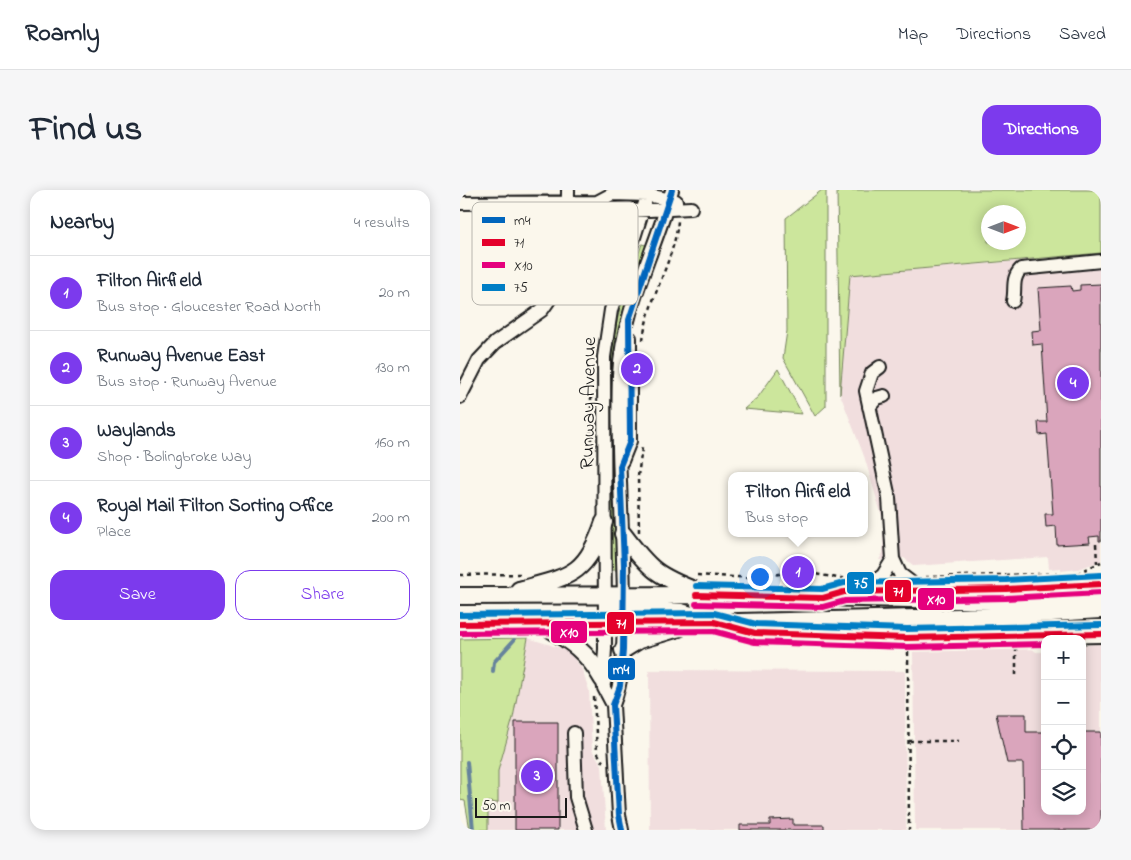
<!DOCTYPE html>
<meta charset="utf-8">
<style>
:root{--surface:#fff;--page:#f6f6f7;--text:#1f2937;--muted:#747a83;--line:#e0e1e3;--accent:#7c3aed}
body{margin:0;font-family:"Indie Flower",sans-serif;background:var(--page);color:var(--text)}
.controls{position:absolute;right:15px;bottom:15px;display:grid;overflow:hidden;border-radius:10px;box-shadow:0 2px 12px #0003}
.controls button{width:45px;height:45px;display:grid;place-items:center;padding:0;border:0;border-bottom:1px solid var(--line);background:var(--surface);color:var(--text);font:25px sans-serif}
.compass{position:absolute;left:521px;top:15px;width:45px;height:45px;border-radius:50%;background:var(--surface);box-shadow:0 2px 12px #0003;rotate:90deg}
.scale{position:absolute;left:15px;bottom:12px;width:92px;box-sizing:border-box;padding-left:5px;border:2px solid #1c1c1c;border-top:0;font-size:14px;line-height:18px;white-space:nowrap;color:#1c1c1c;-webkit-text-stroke:4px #fbf7ec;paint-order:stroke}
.you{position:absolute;left:299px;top:386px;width:18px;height:18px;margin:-12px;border:4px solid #fff;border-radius:50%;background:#1a73e8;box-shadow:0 0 0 8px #1a73e833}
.badge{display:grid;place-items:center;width:32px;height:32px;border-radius:50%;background:var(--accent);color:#fff;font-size:16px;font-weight:700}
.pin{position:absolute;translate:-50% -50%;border:2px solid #fff;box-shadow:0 1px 5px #0006}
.popup{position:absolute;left:268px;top:282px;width:140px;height:65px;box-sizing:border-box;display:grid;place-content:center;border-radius:10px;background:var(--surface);filter:drop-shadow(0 1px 4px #0005);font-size:16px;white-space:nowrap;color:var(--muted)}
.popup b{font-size:19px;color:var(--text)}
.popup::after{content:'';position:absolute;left:50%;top:100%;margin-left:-10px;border:10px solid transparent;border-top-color:var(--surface)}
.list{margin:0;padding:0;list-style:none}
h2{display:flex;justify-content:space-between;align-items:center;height:65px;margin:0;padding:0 20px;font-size:21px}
h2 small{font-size:16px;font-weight:400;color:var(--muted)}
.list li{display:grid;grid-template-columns:32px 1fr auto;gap:15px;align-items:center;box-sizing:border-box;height:75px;padding:0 20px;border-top:1px solid var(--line)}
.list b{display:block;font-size:19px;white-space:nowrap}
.list p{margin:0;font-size:16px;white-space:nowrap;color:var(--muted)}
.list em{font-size:16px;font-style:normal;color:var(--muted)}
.actions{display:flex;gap:10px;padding:15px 20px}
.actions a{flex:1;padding:11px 0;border:1px solid var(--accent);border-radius:15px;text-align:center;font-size:18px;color:var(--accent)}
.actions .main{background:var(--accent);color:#fff}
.icon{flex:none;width:28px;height:28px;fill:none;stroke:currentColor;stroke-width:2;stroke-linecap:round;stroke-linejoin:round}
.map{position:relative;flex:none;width:641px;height:640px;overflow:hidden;border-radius:15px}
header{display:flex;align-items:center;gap:30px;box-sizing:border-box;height:70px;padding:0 25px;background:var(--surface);border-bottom:1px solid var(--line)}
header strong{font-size:24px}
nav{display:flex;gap:28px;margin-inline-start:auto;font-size:18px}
.intro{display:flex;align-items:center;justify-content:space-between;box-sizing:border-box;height:120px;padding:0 30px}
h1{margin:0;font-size:35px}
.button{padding:12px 22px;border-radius:15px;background:var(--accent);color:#fff;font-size:18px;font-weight:700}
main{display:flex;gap:30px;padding:0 30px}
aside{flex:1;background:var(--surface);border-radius:15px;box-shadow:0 2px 12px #0003}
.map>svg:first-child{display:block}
</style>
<header>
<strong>Roamly</strong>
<nav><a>Map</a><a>Directions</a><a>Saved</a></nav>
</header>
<div class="intro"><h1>Find us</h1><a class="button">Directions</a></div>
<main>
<aside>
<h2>Nearby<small>4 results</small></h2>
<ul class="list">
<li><span class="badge">1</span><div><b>Filton Airfield</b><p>Bus stop · Gloucester Road North</p></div><em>20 m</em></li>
<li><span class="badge">2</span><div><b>Runway Avenue East</b><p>Bus stop · Runway Avenue</p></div><em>130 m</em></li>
<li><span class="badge">3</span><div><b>Waylands</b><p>Shop · Bolingbroke Way</p></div><em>160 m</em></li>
<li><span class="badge">4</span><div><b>Royal Mail Filton Sorting Office</b><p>Place</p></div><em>200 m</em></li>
</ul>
<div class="actions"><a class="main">Save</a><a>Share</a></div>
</aside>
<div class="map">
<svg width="641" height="640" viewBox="0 0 641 640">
<rect width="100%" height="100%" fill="#fbf7ec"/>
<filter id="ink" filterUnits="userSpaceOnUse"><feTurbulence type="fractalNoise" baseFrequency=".02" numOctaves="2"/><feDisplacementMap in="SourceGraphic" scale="10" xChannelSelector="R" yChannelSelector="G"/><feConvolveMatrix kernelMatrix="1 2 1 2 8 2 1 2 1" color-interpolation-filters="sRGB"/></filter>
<g filter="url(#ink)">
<path fill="#f1dede" d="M641 64V371L618 379 601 381V378L589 379 588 367 454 376 444 368 419 370 423 363V330L404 266 380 204 390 85Z
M68 448 107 460 121 477 129 500 132 560 142 575 146 640H28V612L38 613V581L53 528Z
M641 454V640H455L453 460 571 458 576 462H585V621H622V455Z
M189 480 445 481 446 640H190Z"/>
<path fill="#cce69c" stroke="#74815c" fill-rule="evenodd" d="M362 0H366V216L355 226 323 168 327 141 326 28Z
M377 0H641V63L390 85 380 204ZM528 22H558V52H528Z
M182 54 189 56 168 112 158 380H149L152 157 159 122Z
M318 179 342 224 284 219 298 207Z
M68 448 53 528 38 581V613L28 612V640H10L5 611 0 610V449Z"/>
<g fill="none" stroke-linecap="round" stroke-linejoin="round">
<path stroke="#66839c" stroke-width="4" d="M33 481 34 472 54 450
M7 572 13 640"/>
</g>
<path fill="#daa5bc" stroke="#1c1c1c" d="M641 94V351H639V346L629 347 630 353 597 355 596 336 586 337 585 324H593L587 244 579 245 578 232H587L582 154 573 155 572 141 581 140 578 98 611 96 612 101 620 100V95Z
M536 524H566V542H585V621H622V542H641V640H564L563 573H547Z
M55 532H98V640H55Z
M333 629V635H364V640H280V635H310V630Z"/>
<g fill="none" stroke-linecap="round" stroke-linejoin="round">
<defs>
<path id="minor" d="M137 12 152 4 187 5 216 11
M0 13 137 12 151 20 168 21 231 18
M553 111C556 99 551 89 561 79L641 71
M420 177 412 183 406 201 429 308 433 369
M0 207 19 170 35 153 82 120 98 97 107 73 108 0
M409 217 417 208 424 206
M162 271 170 251V148
M402 401 423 385 433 369 440 384 461 400
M153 515C165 485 163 452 164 419 164 341 156 263 159 185 162 121 195 61 212 0
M114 543 116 607 126 640
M162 640 159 625 153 515 144 498 143 490 145 459 144 167 151 120 189 0"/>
<path id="major" d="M163 344C190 380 197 386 239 402
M59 400C110 386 126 386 144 332
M144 405 164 419 221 422 241 428
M0 406 259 405 543 411 641 405
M0 434 236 433 542 426 641 420
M82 434C110 451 127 461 143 490
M274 437 295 443 447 448 641 444
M163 460 179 450 219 438"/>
</defs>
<use href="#minor" stroke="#1c1c1c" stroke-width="16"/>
<use href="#major" stroke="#1c1c1c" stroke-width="20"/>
<path stroke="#1c1c1c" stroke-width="2.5" stroke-dasharray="4 4" stroke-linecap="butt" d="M183 150C188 108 214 72 218 31
M131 206V268
M179 342 178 286 182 258
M636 354 637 373
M0 385 60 384
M237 385 294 388 326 383H349L378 388 398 389
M465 387 618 383 641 372
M448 462 449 640
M556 485V458
M134 507 137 562 143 572
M449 551H499"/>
<use href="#minor" stroke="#fbf7ec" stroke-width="12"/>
<use href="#major" stroke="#fbf7ec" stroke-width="16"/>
<defs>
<path id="bus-1" d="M162 640 159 625 153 515 160 496 163 460 164 375 160 276 170 251 169 130 212 0"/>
<path id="bus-2" d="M236 405 363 408 384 402 546 399 641 394
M0 434 254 432 295 443 447 448 641 444"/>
<path id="bus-3" d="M236 414 363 417 385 411 546 408 641 403
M0 443 253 441 295 452 447 457 585 454"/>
<path id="bus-4" d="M236 396 362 399 384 393 546 390 641 385
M0 425 254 423 296 434 447 439 641 435"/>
</defs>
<use href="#bus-1" stroke="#fbf7ec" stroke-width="10"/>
<use href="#bus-2" stroke="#fbf7ec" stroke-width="10"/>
<use href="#bus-3" stroke="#fbf7ec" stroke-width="10"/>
<use href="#bus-4" stroke="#fbf7ec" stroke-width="10"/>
<use href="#bus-1" stroke="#0065bd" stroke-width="6"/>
<use href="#bus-2" stroke="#e4002b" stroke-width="6"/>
<use href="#bus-3" stroke="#e5007d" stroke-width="6"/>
<use href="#bus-4" stroke="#007ec5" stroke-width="6"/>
</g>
</g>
<g text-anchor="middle" stroke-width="4" stroke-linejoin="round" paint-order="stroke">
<g font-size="20" fill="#1c1c1c" stroke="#fbf7ec">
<text transform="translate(127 213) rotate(-89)" y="7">Runway Avenue</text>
</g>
</g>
<rect x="12" y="12" width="166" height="103" rx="8" fill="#fbf7ec" stroke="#b8b5ae" stroke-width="1"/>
<rect x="22" y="27" width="23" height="6" fill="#0065bd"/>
<rect x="22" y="49" width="23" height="7" fill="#e4002b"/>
<rect x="22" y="72" width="23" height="6" fill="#e5007d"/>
<rect x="22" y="94" width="23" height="7" fill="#007ec5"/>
<g font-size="14" fill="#1c1c1c">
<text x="54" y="35">m4</text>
<text x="54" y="57">71</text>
<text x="54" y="80">X10</text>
<text x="54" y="102">75</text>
</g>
<g stroke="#fbf7ec" stroke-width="2">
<rect x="386" y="381" width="29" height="24" rx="5" fill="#007ec5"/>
<rect x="424" y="389" width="28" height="24" rx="5" fill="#e4002b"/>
<rect x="457" y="397" width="38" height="24" rx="5" fill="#e5007d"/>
<rect x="146" y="421" width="29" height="24" rx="5" fill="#e4002b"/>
<rect x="90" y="430" width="38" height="24" rx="5" fill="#e5007d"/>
<rect x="147" y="467" width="29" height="24" rx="5" fill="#0065bd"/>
</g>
<g font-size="14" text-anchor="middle" font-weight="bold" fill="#fff">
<text x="401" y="398">75</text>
<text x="438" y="406">71</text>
<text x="476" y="414">X10</text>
<text x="161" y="438">71</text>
<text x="109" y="447">X10</text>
<text x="161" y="484">m4</text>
</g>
</svg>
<div class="controls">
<button>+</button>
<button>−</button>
<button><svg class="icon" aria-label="locate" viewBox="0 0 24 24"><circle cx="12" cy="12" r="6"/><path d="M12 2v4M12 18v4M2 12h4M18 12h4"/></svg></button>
<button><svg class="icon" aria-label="layers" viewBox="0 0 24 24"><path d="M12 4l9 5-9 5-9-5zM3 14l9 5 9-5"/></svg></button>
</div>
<svg class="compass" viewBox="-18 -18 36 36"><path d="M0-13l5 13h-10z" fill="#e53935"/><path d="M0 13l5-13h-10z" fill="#747a83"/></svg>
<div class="scale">50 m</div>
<div class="you"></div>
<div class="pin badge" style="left:338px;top:382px">1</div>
<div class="popup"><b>Filton Airfield</b>Bus stop</div>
<div class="pin badge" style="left:177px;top:179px">2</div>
<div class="pin badge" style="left:77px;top:586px">3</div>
<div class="pin badge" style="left:613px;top:193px">4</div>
</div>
</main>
